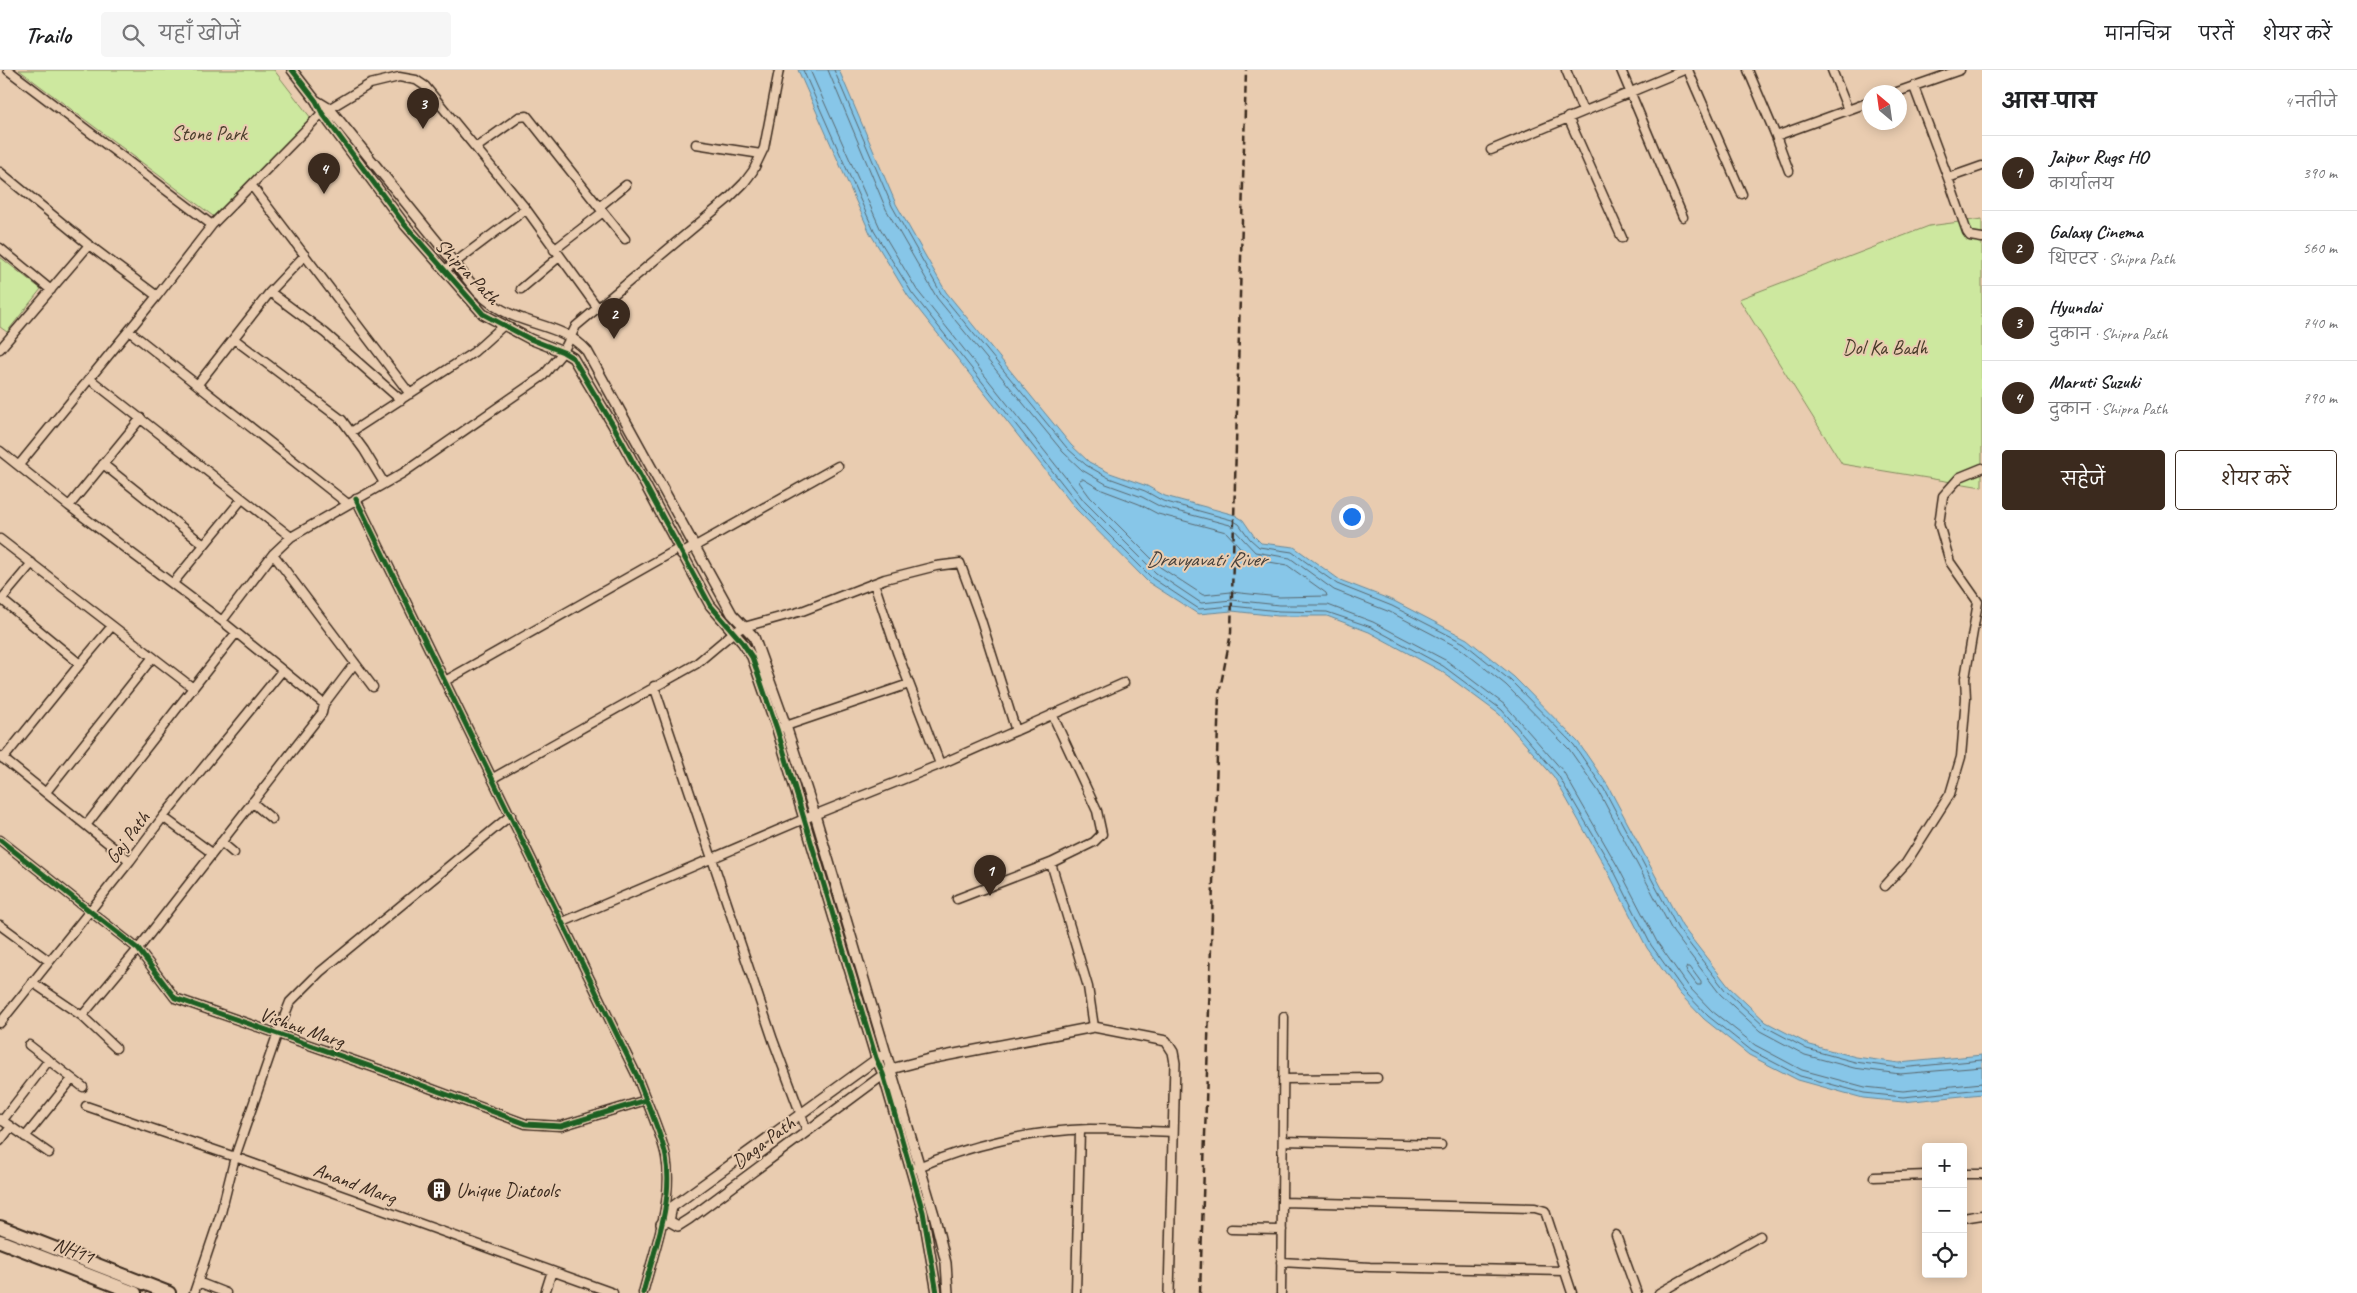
<!DOCTYPE html>
<html lang="hi">
<meta charset="utf-8">
<style>
:root{--surface:#fff;--page:#f6f6f6;--text:#202124;--muted:#757577;--line:#e0e0e0;--accent:#3b2a1e}
body{margin:0;font-family:Caveat,"Playpen Sans Deva",sans-serif;background:var(--page);color:var(--text)}
.controls{position:absolute;right:15px;bottom:15px;display:grid;overflow:hidden;border-radius:5px;box-shadow:0 2px 12px #0003}
.controls button{width:45px;height:45px;display:grid;place-items:center;padding:0;border:0;border-bottom:1px solid var(--line);background:var(--surface);color:var(--text);font:25px sans-serif}
.compass{position:absolute;left:1862px;top:15px;width:45px;height:45px;border-radius:50%;background:var(--surface);box-shadow:0 2px 12px #0003;rotate:331deg}
.you{position:absolute;left:1351px;top:446px;width:18px;height:18px;margin:-12px;border:4px solid #fff;border-radius:50%;background:#1a73e8;box-shadow:0 0 0 8px #1a73e833}
.badge{display:grid;place-items:center;width:32px;height:32px;border-radius:50%;background:var(--accent);color:#fff;font-size:16px;font-weight:700}
.pin{position:absolute;translate:-50% -41px;filter:drop-shadow(0 1px 2px #0008)}
.pin::after{content:'';position:absolute;top:26px;width:18px;height:15px;background:inherit;clip-path:polygon(0 0,100% 0,50% 100%)}
.list{margin:0;padding:0;list-style:none}
h2{display:flex;justify-content:space-between;align-items:center;height:65px;margin:0;padding:0 20px;font-size:21px}
h2 small{font-size:16px;font-weight:400;color:var(--muted)}
.list li{display:grid;grid-template-columns:32px 1fr auto;gap:15px;align-items:center;box-sizing:border-box;height:75px;padding:0 20px;border-top:1px solid var(--line)}
.list b{display:block;font-size:19px;white-space:nowrap}
.list p{margin:0;font-size:16px;white-space:nowrap;color:var(--muted)}
.list em{font-size:16px;font-style:normal;color:var(--muted)}
.actions{display:flex;gap:10px;padding:15px 20px}
.actions a{flex:1;padding:11px 0;border:1px solid var(--accent);border-radius:5px;text-align:center;font-size:18px;color:var(--accent)}
.actions .main{background:var(--accent);color:#fff}
.icon{flex:none;width:28px;height:28px;fill:none;stroke:currentColor;stroke-width:2;stroke-linecap:round;stroke-linejoin:round}
.map{position:relative;flex:none;width:1982px;height:1223px;overflow:hidden}
header{display:flex;align-items:center;gap:30px;box-sizing:border-box;height:70px;padding:0 25px;background:var(--surface);border-bottom:1px solid var(--line)}
header strong{font-size:24px}
nav{display:flex;gap:28px;margin-inline-start:auto;font-size:18px}
.search{width:350px;height:45px;background:var(--page);display:flex;align-items:center;gap:12px;box-sizing:border-box;padding:0 18px;border-radius:5px;color:var(--muted);font-size:19px}
main{display:flex}
aside{flex:1;background:var(--surface)}
.map>svg:first-child{display:block}
</style>
<header>
<strong>Trailo</strong>
<div class="search"><svg class="icon" aria-label="search" viewBox="0 0 24 24"><circle cx="10" cy="10" r="6"/><path d="M15 15l6 6"/></svg>यहाँ खोजें</div>
<nav><a>मानचित्र</a><a>परतें</a><a>शेयर करें</a></nav>
</header>
<main>
<div class="map">
<svg width="1982" height="1223" viewBox="0 0 1982 1223">
<rect width="100%" height="100%" fill="#e9ccb0"/>
<filter id="ink" filterUnits="userSpaceOnUse"><feTurbulence type="fractalNoise" baseFrequency=".02" numOctaves="2"/><feDisplacementMap in="SourceGraphic" scale="10" xChannelSelector="R" yChannelSelector="G"/><feConvolveMatrix kernelMatrix="1 2 1 2 8 2 1 2 1" color-interpolation-filters="sRGB"/></filter>
<g filter="url(#ink)">
<path fill="#cde89f" stroke="#84895e" d="M19 0H274L314 52 213 146Z
M1982 149V417L1842 394 1739 229 1929 156Z
M0 187 41 219 7 262 0 257Z"/>
<path fill="#87c6e8" stroke="#698897" d="M798 0H839L896 134 946 222 1071 375 1089 392 1110 403 1147 416 1165 426 1235 445 1243 450 1254 466 1261 473 1294 477 1340 510 1394 531 1467 569 1514 607 1578 672 1608 716 1682 856 1729 917 1766 952 1810 975 1856 987 1899 993 1982 985V1024L1903 1032 1863 1028 1798 1010 1749 985 1704 949 1680 924 1647 878 1608 802 1554 707 1499 644 1441 601 1369 562 1327 546H1278L1232 541 1198 544 1148 512 1076 439 908 226 870 163Z"/>
<g fill="none" stroke-linecap="round" stroke-linejoin="round">
<path stroke="#59686f" stroke-width="1" d="M803 0 874 161 912 223 1080 436 1152 508 1199 539 1232 536 1279 541 1327 542 1371 557 1443 596 1502 640 1558 705 1613 799 1651 875 1684 921 1708 946 1752 981 1800 1006 1864 1023 1903 1027 1982 1019
M810 0 880 158 917 220 1085 432 1156 503 1201 533 1232 530 1279 535H1328L1373 552 1447 591 1505 635 1563 701 1618 797 1657 872 1689 917 1712 941 1755 975 1802 1000 1865 1017 1903 1021 1982 1013
M828 0 886 139 937 228 1063 382 1082 400 1106 414 1142 427 1161 437 1230 455 1255 482 1290 488 1334 520 1390 542 1461 579 1506 615 1569 679 1599 722 1673 862 1720 924 1760 961 1805 985 1854 998 1900 1004 1982 997
M834 0 892 136 942 225 1067 378 1086 395 1109 408 1145 421 1163 431 1232 450 1239 454 1250 469 1259 477 1292 482 1337 514 1392 536 1464 573 1511 611 1574 675 1604 719 1678 859 1725 920 1764 956 1807 979 1855 992 1900 998 1982 990
M1083 409 1102 420 1139 434 1158 444 1226 462 1251 489 1287 495 1326 523 1327 526 1279 527 1231 522 1203 525 1160 497 1090 427 1079 412 1080 410Z
M1687 897H1690L1701 912V915H1697L1686 900Z"/>
<defs>
<path id="minor" d="M8 0 212 155
M1566 0 1583 41
M1621 0 1683 147
M1688 0 1742 124
M1748 0 1776 66 1870 32
M1832 0 1848 40
M1914 17 1948 108 1982 96
M1897 22 1960 0
M1568 47 1622 168
M1776 66 1789 101
M696 74 761 84
M477 77 519 47 527 46 603 142 554 180
M1491 80 1684 0
M0 102 89 175 157 226
M1948 108 1967 162 1970 166 1982 168
M252 116 410 324
M599 137 626 115
M603 142 625 169
M0 178 51 220
M445 200 526 139
M521 219 559 187
M270 222 325 263 401 330
M129 261 348 434
M234 269 342 350 364 380 384 413
M0 279 89 175
M90 309 291 467
M198 314 270 222 305 185
M351 362 474 282 504 255
M0 381 69 436 222 551 324 634
M103 394 204 475
M19 395 157 226 212 155 322 43 370 14 399 7 416 10 425 16 526 139 597 237
M356 429 637 1006C645 1029 662 1064 666 1087 674 1131 654 1180 643 1223
M69 436 141 348
M0 469 193 618 236 563
M273 484 373 617
M681 484 838 396
M173 513 242 429
M874 513 897 582 940 694
M1 529 80 594 3 689
M0 531 32 493
M222 551 273 484 291 467 403 403 543 306 563 282 576 256 728 129 744 113 753 101 764 78 779 0
M80 594 112 556
M445 611 678 479
M654 616 773 970 807 1061
M777 659 909 614
M0 686 130 791
M493 708 696 594 734 562 744 557 802 541 885 509 936 496 960 493 981 550 1016 661
M46 722 153 587
M252 732 272 749
M163 747 212 783
M87 754 193 618
M0 770 138 879 175 928 381 1000 526 1054 561 1056 646 1030
M221 772 234 783
M1051 793 1088 917 1094 957
M1885 816 1906 793 1950 724 1961 687 1966 628 1965 608 1978 532 1950 492 1939 454 1943 426 1960 407 1982 398
M957 829 1051 793 1094 772 1102 764 1097 741 1052 644
M563 852 804 749 934 697 1124 613
M0 855 49 891
M32 912 82 946 116 978
M82 946 138 879 322 643 324 634 355 593
M0 953 130 791 163 747 282 601
M29 975 83 1017
M1283 1009 1377 1008
M86 1036 235 1087 613 1223
M0 1049 49 1083
M2 1051 49 990
M25 1067 72 1009
M0 1071 11 1057
M1283 1071 1441 1075
M916 1098C969 1075 1031 1061 1090 1059 1117 1059 1146 1061 1173 1062
M1963 1104H1982
M1874 1107 1926 1105
M1282 1132 1535 1138 1545 1141 1572 1223
M1963 1148 1982 1145
M1231 1159 1282 1160
M1616 1165 1637 1223
M1281 1192 1370 1197 1564 1201
M198 1212 226 1223
M194 1223 221 1143 235 1087 277 965 290 932 320 902 511 745
M545 1223 552 1201
M1076 1223 1080 1060
M1281 1223 1284 947
M1659 1223 1760 1166"/>
<path id="tertiary" d="M292 0 316 31 322 43 405 155 483 244 530 269 563 282 573 288 613 355 710 535 742 572 752 587 777 659 876 988 883 1004 923 1142 937 1223
M317 31 330 39 477 221C487 231 498 239 512 245 540 257 566 258 587 281L732 544 754 567 786 656 815 745 935 1148 946 1193 948 1223
M669 1151 672 1137 881 986
M661 1154 669 1151 678 1156 689 1149 891 999 929 989 1094 957 1166 971 1173 982 1175 993 1169 1223"/>
<path id="trunk" d="M0 1157 169 1223
M0 1171 135 1223"/>
</defs>
<use href="#minor" stroke="#3b2a1e" stroke-width="11"/>
<use href="#tertiary" stroke="#3b2a1e" stroke-width="12"/>
<use href="#trunk" stroke="#3b2a1e" stroke-width="16"/>
<use href="#minor" stroke="#e9ccb0" stroke-width="8"/>
<use href="#tertiary" stroke="#e9ccb0" stroke-width="9"/>
<use href="#trunk" stroke="#e9ccb0" stroke-width="12"/>
<path stroke="#3b2a1e" stroke-width="2.5" stroke-dasharray="8 4" stroke-linecap="butt" d="M1200 1223 1219 624 1231 563 1246 0"/>
<defs>
<path id="cycleway" d="M292 0 316 31 322 43 405 155 483 244 530 269 563 282 573 288 613 355 710 535 742 572 752 587 777 659 876 988 883 1004 923 1142 937 1223
M356 429 637 1006C645 1029 662 1064 666 1087 674 1131 654 1180 643 1223
M0 770 138 879 175 928 381 1000 526 1054 561 1056 646 1030"/>
</defs>
<use href="#cycleway" stroke="#e9ccb0" stroke-width="8"/>
<use href="#cycleway" stroke="#1b5e20" stroke-width="5"/>
</g>
</g>
<defs>
<symbol id="building-disc" viewBox="-11 -11 22 22"><circle r="9.5" fill="#3b2a1e" stroke="#e9ccb0"/><path d="M-4-6H4V6H1V3H-1V6H-4ZM-2.5-4.3h1.7v1.8h-1.7ZM.8-4.3h1.7v1.8H.8ZM-2.5-1h1.7V.8h-1.7ZM.8-1h1.7V.8H.8Z" fill="#fff"/></symbol>
</defs>
<g fill-rule="evenodd">
<use href="#building-disc" x="425" y="1106" width="28" height="28"/>
</g>
<g text-anchor="middle" stroke-width="4" stroke-linejoin="round" paint-order="stroke">
<g font-size="20" fill="#4a3d2b" stroke="#e9ccb0">
<text x="209" y="70">Stone Park</text>
<text x="1885" y="284">Dol Ka Badh</text>
</g>
<g font-size="20" fill="#3b2a1e" stroke="#e9ccb0">
<text transform="translate(468 201) rotate(46)" y="7">Shipra Path</text>
<text transform="translate(127 767) rotate(-53)" y="7">Gaj Path</text>
<text transform="translate(302 957) rotate(19)" y="7">Vishnu Marg</text>
<text transform="translate(763 1072) rotate(-37)" y="7">Daga Path</text>
<text transform="translate(355 1113) rotate(20)" y="7">Anand Marg</text>
<text transform="translate(74 1180) rotate(21)" y="7">NH11</text>
</g>
<g font-size="20" fill="#3b2a1e" stroke="#e9ccb0" text-anchor="start">
<text x="456" y="1127">Unique Diatools</text>
</g>
<g font-size="21" font-style="italic" fill="#46413c" stroke="#e9ccb0">
<text x="1206" y="496">Dravyavati River</text>
</g>
</g>
</svg>
<div class="controls">
<button>+</button>
<button>−</button>
<button><svg class="icon" aria-label="locate" viewBox="0 0 24 24"><circle cx="12" cy="12" r="6"/><path d="M12 2v4M12 18v4M2 12h4M18 12h4"/></svg></button>
</div>
<svg class="compass" viewBox="-18 -18 36 36"><path d="M0-13l5 13h-10z" fill="#e53935"/><path d="M0 13l5-13h-10z" fill="#757577"/></svg>
<div class="you"></div>
<div class="pin badge" style="left:990px;top:826px">1</div>
<div class="pin badge" style="left:614px;top:269px">2</div>
<div class="pin badge" style="left:423px;top:59px">3</div>
<div class="pin badge" style="left:324px;top:124px">4</div>
</div>
<aside>
<h2>आस-पास<small>4 नतीजे</small></h2>
<ul class="list">
<li><span class="badge">1</span><div><b>Jaipur Rugs HO</b><p>कार्यालय</p></div><em>390 m</em></li>
<li><span class="badge">2</span><div><b>Galaxy Cinema</b><p>थिएटर · Shipra Path</p></div><em>560 m</em></li>
<li><span class="badge">3</span><div><b>Hyundai</b><p>दुकान · Shipra Path</p></div><em>740 m</em></li>
<li><span class="badge">4</span><div><b>Maruti Suzuki</b><p>दुकान · Shipra Path</p></div><em>790 m</em></li>
</ul>
<div class="actions"><a class="main">सहेजें</a><a>शेयर करें</a></div>
</aside>
</main>
